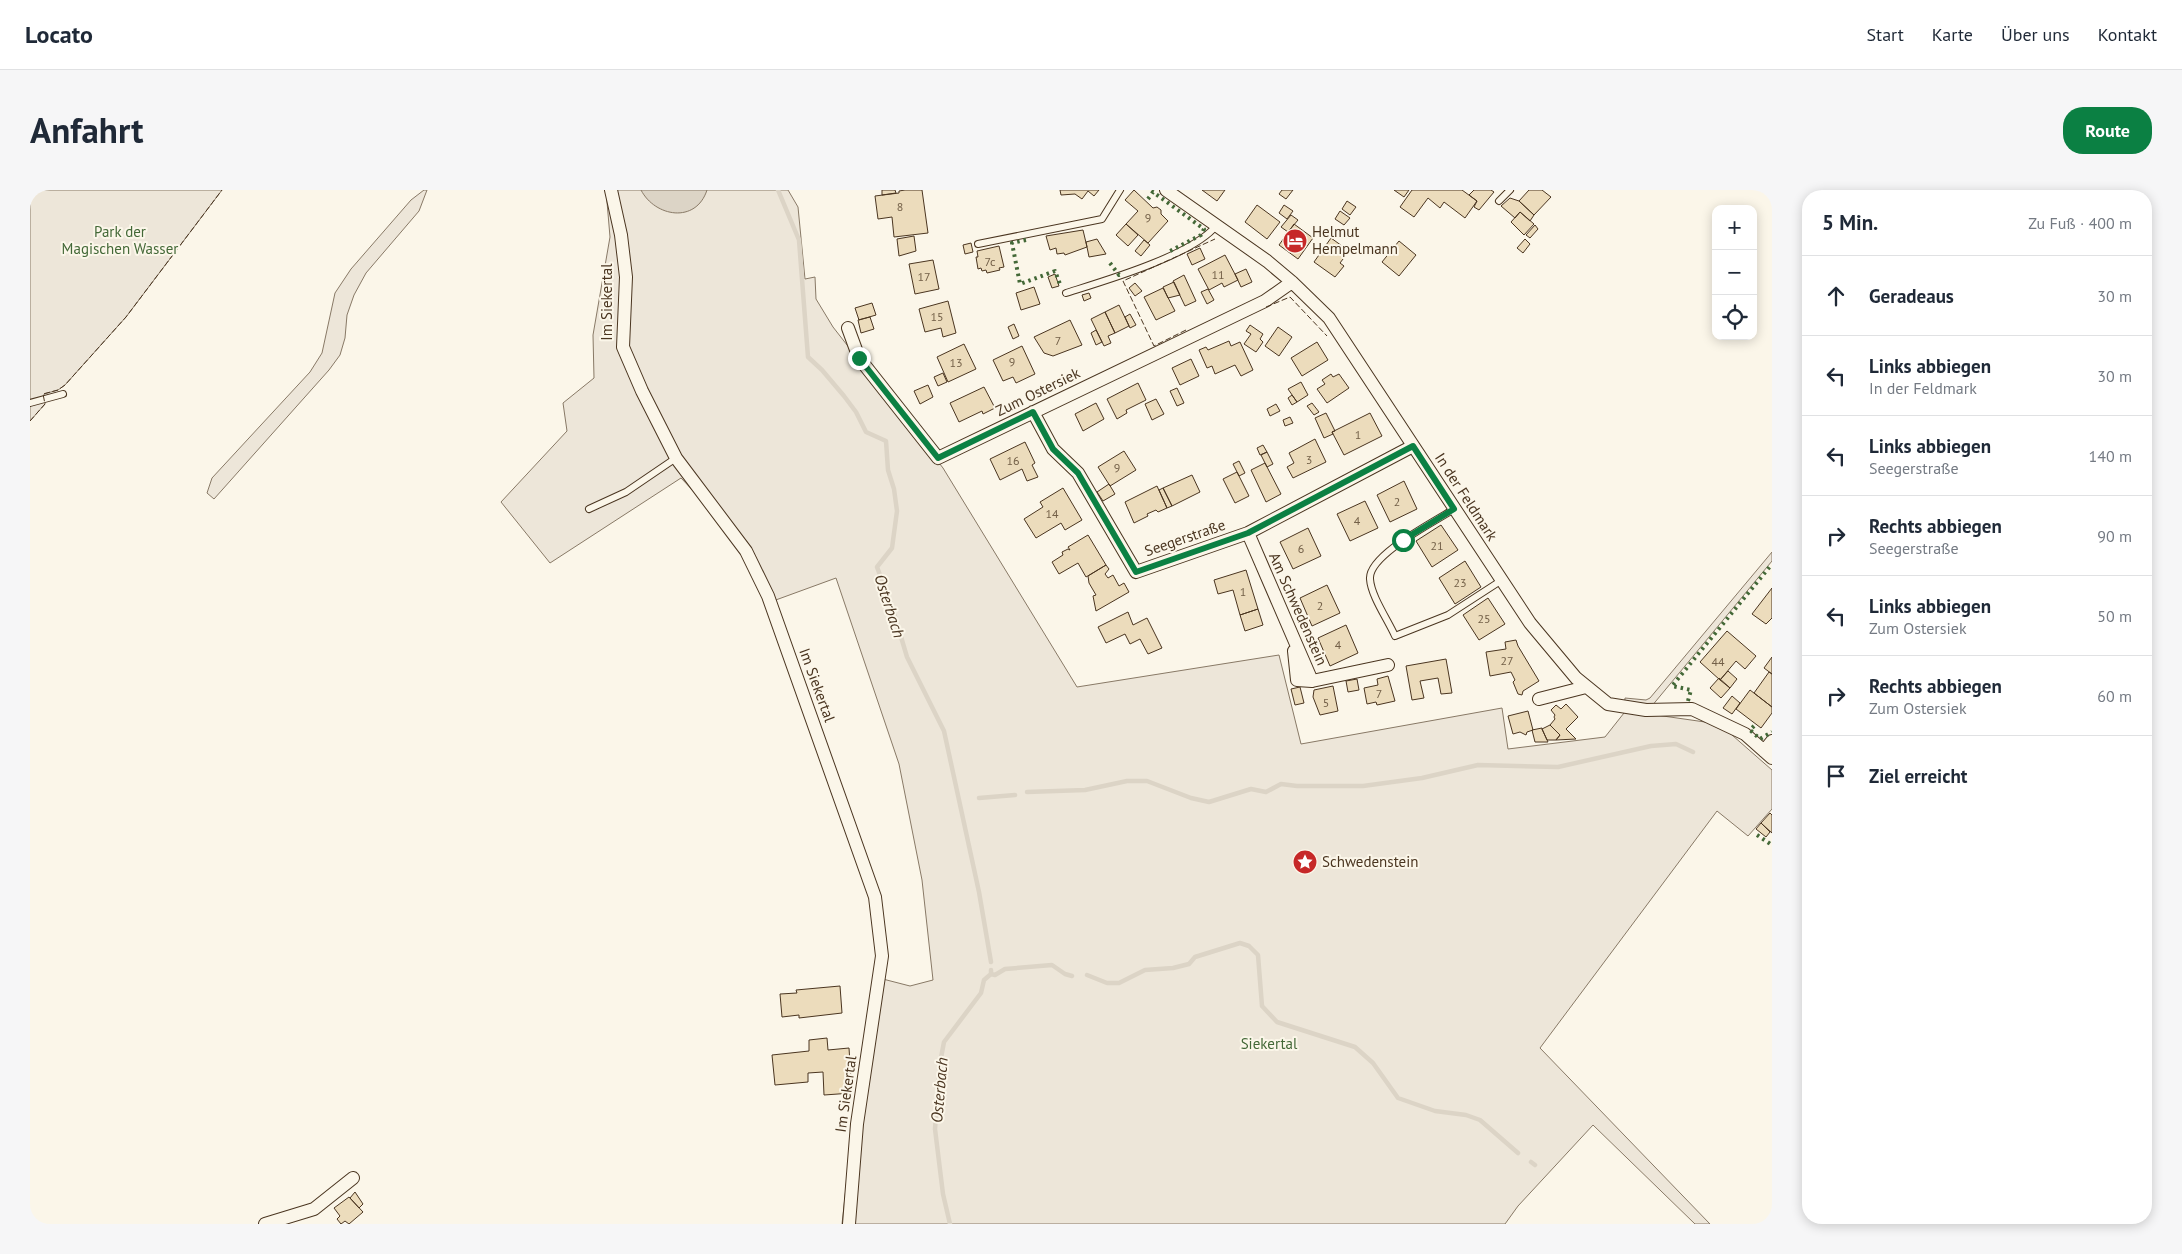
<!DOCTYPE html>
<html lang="de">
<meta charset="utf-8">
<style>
:root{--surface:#fff;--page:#f6f6f7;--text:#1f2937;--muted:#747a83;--line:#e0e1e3;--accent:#0b8043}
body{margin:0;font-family:"PT Sans",sans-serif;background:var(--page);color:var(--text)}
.controls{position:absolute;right:15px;top:15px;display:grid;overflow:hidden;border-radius:10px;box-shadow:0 2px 12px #0003}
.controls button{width:45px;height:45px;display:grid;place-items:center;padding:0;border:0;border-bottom:1px solid var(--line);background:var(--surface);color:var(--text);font:25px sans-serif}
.stop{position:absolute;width:15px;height:15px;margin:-11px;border:4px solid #0b8043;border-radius:50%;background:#fff}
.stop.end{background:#0b8043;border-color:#fff;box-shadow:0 1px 5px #0008}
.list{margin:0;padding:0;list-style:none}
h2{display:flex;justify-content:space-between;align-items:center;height:65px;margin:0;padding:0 20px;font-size:21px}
h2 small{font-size:16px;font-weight:400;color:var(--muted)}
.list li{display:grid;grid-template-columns:32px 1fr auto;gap:15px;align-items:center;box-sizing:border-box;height:80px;padding:0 20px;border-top:1px solid var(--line)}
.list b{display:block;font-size:19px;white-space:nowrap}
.list p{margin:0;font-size:16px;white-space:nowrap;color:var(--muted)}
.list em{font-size:16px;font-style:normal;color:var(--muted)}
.icon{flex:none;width:28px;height:28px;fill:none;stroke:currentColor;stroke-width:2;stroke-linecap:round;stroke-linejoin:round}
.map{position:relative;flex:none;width:1742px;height:1034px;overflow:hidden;border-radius:20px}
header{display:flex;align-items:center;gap:30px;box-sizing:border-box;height:70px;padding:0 25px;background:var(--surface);border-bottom:1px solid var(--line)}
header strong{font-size:24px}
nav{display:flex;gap:28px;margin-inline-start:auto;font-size:18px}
.intro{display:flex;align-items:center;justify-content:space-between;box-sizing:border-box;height:120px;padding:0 30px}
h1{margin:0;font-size:35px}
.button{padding:12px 22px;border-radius:20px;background:var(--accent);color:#fff;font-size:18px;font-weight:700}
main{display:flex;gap:30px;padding:0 30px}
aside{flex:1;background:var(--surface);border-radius:20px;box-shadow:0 2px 12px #0003}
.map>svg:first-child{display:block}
</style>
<header>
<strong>Locato</strong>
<nav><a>Start</a><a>Karte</a><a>Über uns</a><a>Kontakt</a></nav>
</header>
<div class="intro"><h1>Anfahrt</h1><a class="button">Route</a></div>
<main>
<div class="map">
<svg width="1742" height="1034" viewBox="0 0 1742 1034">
<rect width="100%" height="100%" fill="#fbf6e9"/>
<path fill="#ede6d9" stroke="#887966" d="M0 0H192L96 127 35 195 28 200 14 204 15 214 0 231Z
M394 0H397L389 21 336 83 324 105 317 125 315 148 310 165 299 180 184 309 177 303 182 288 280 182 292 163 305 103 321 79 381 10Z
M576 0H758L768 17 775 89 785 87 786 109 803 137 913 278 1047 497 1249 465 1271 554 1472 518 1478 559 1575 547 1594 523 1595 508 1616 510 1620 508 1742 362V371L1621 517 1619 524 1682 533 1694 538 1742 580V619L1718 646 1687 621 1510 858 1680 1034H1665L1563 935 1488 1016 1475 1034H812L823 934 845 787 880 796 903 790 892 690 869 574 806 388 743 411 703 343 651 288 520 373 471 312 537 241 533 213 564 188 563 145 580 47Z"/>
<path fill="#dcd4c6" stroke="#887966" d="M611 0H677C666 34 625 27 611 0Z"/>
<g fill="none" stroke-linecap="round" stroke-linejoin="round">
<path stroke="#dcd4c6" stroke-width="4.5" d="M748 0 769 50 778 167 792 180 814 206 826 222 836 242 856 251 858 280 864 299 867 321 862 358 847 377 863 420 877 467 914 541 949 702 961 772
M997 602 1055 600 1097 591H1117L1161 608 1179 612 1221 599 1236 602 1251 594 1267 596H1333L1392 588 1448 575 1528 577 1621 556 1646 554 1663 562
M949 608 985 605
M961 784 965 785 975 779 1022 775 1035 784 1042 786
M1057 785 1077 793H1089L1115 780 1143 778 1159 774 1165 767 1210 753 1219 756 1228 765 1232 816 1247 832 1325 857 1343 873 1368 908 1405 921 1436 925 1450 930 1488 963
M1501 972 1505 975
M920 1034 913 1004 905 939 910 873 914 852 951 803 954 790 961 784V780"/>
</g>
<path fill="#ecdcbc" stroke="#4a3520" d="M852 0H865L866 3 852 5Z
M892 0 898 43 864 47 862 27 848 29 845 6 869 3V1L875 0Z
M1030 0H1069L1064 6 1058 1 1052 9 1045 4 1031 5Z
M1104 0 1123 18 1127 17 1131 20V24L1138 31 1118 53 1096 34 1108 21 1095 10Z
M1172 0H1195L1187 11Z
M1252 0H1263L1256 9 1249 4Z
M1364 0H1379L1374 7Z
M1382 0H1432L1447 11 1435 28 1414 12 1410 18 1398 8 1384 27 1370 17Z
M1444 0H1461L1464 2 1449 20 1444 17 1447 11 1439 5Z
M1499 0H1512L1521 7 1504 25 1489 11Z
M1480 8 1489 11 1504 25 1500 31 1490 22 1485 28 1471 16Z
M1317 11 1326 17 1320 25 1312 19Z
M1227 15 1250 32 1237 49 1215 32Z
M1254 15 1263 21 1257 29 1249 23Z
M1310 21 1320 28 1314 35 1305 29Z
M1490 22 1504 34 1494 45 1481 32Z
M1261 25 1268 30 1258 42 1251 37Z
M1096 34 1108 45 1098 56 1086 45Z
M1264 34 1283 48 1268 69 1249 55Z
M1505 35 1508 39 1500 48 1496 45Z
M1053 40 1057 57 1035 65 1034 63 1027 64 1026 58 1020 60 1016 46Z
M884 46 886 61 869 66 867 49Z
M1301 48 1319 61 1310 73 1314 76 1305 87 1284 72Z
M1067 49 1076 64 1059 67 1056 52Z
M1495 49 1500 54 1493 63 1487 58Z
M1114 50 1120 55 1111 66 1105 61Z
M1369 51 1386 65 1369 86 1352 72Z
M941 53 943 62 935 64 933 55Z
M969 56 974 77 969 78 970 80 957 83 956 80 952 81 951 78 948 79 946 67H948L947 61Z
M1170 58 1175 69 1162 75 1157 64Z
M1195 65 1208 90 1194 97 1192 93 1179 100 1168 79Z
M903 70 909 99 885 104 879 74Z
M1216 79 1222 92 1211 97 1205 84Z
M1025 84 1029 96 1022 98 1018 87Z
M1154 85 1166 111 1155 116 1143 91Z
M1144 92 1150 105 1138 108 1133 97Z
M1105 93 1112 101 1105 106 1099 98Z
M1004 97 1010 114 991 120 986 103Z
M1133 98 1145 121 1126 130 1114 107Z
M1178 99 1184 110 1177 114 1171 102Z
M1059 103 1061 108 1054 111 1052 105Z
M918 111 926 143 913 147 911 138 895 142 889 119Z
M842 113 846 125 829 130 825 118Z
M1089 115 1099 136 1085 143 1075 122Z
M1075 122 1085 143 1078 146 1081 153 1074 156 1061 129Z
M1100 124 1106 135 1100 138 1095 127Z
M840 127 844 139 831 143 828 130Z
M1040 130 1052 155 1023 166 1014 163 1004 147Z
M984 134 989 146 983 149 978 137Z
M1220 135 1233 144 1230 149 1233 152 1226 162 1214 154 1221 144 1216 141Z
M1248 137 1262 147 1249 166 1235 156Z
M1066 140 1072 152 1066 155 1061 143Z
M1199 151 1201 156 1210 152 1223 180 1211 186 1205 175 1185 184 1182 176 1177 178 1169 160 1176 157 1178 160Z
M1287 152 1298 170 1272 186 1261 168Z
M934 154 946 179 918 192 907 167Z
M992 156 1005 184 986 193 983 187 973 191 963 170Z
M1161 169 1169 186 1150 195 1142 178Z
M913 183 917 192 908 196 904 187Z
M1301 184 1303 187 1309 184 1319 198 1297 213 1287 199 1295 194 1292 190Z
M1271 192 1278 205 1267 212 1258 199Z
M1108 193 1116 210 1096 220 1097 223 1087 229 1077 209Z
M898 195 903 207 890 214 884 201Z
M954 197 965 218 953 224 952 221 929 232 920 213Z
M1147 198 1154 213 1147 216 1140 201Z
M1262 205 1267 212 1262 215 1258 208Z
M1126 209 1134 224 1122 230 1115 214Z
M1066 213 1074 229 1053 241 1045 224Z
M1282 213 1289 222 1284 225 1277 216Z
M1246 214 1250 221 1240 226 1237 219Z
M1296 223 1305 241 1302 242 1303 244 1294 248 1285 228Z
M1340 223 1352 246 1314 265 1302 242Z
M1260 227 1263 233 1255 236 1253 230Z
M1285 249 1296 272 1263 288 1257 277 1264 273 1259 263Z
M995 252 1005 273 1002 275 1008 287 997 291 992 279 970 290 960 269Z
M1233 255 1237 262 1230 265 1227 258Z
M1094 261 1106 280 1080 296 1068 277Z
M1237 262 1243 274 1237 277 1231 265Z
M1209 271 1215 283 1209 286 1203 274Z
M1235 273 1251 304 1236 312 1221 280Z
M1207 282 1219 306 1205 313 1193 289Z
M1162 285 1170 302 1142 316 1133 298Z
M1374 291 1387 319 1360 332 1347 305Z
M1079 294 1085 304 1073 311 1067 302Z
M1127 296 1137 318 1128 322 1126 320 1117 324 1118 326 1104 333 1095 312Z
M1033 298 1052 330 1035 340 1031 333 1006 348 994 329 1013 317 1010 312Z
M1133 298 1142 316 1137 318 1129 300Z
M1335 311 1348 338 1320 351 1307 324Z
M1411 335 1428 360 1402 377 1386 351Z
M1278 338 1291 366 1263 379 1250 352Z
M1058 345 1076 375 1056 387 1048 373 1029 384 1022 372 1033 365 1032 362 1038 359 1040 360 1038 357Z
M1435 371 1451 397 1425 414 1409 388Z
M1076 375 1079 379 1075 384 1078 388 1083 385 1089 396 1094 393 1099 402 1066 421 1063 406 1066 405 1059 393 1058 386Z
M1216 380 1228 419 1210 425 1203 400 1188 404 1184 390Z
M1297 395 1310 423 1282 436 1270 408Z
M1742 398V428L1736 434 1722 424Z
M1458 408 1475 434 1449 450 1433 425Z
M1228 419 1233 435 1215 441 1210 425Z
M1098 422 1103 435 1117 428 1132 458 1118 464 1110 449 1100 454 1095 444 1076 453 1068 437Z
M1316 435 1328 463 1300 476 1288 448Z
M1697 441 1726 466 1715 479 1706 471 1690 490 1670 472Z
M1486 450 1488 456 1509 491 1493 501 1492 505 1488 504 1483 492 1485 490 1481 482 1460 486 1456 462 1476 459 1475 452Z
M1742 467V484L1734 478Z
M1416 469 1422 503 1411 504 1408 488 1390 491 1394 508 1382 510 1376 476Z
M1698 481 1707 489 1700 498 1690 490Z
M1739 482 1742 484V517L1724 503Z
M1358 486 1365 511 1347 515 1346 512 1337 514 1334 498 1348 495 1347 489Z
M1689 488 1700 498 1691 508 1680 498Z
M1327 489 1329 500 1318 502 1316 491Z
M1303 496 1308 521 1290 525 1283 507 1284 500Z
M1270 497 1274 513 1265 515 1261 499Z
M1720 500 1742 517V523L1731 538 1706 519Z
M1702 506 1710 513 1702 524 1693 518Z
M1536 514 1548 527 1536 539 1546 549 1526 550 1530 545 1520 535 1525 529 1524 527 1525 525 1521 520 1526 515 1531 519Z
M1498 521 1503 540 1497 542 1496 545 1490 542 1483 544 1478 526Z
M1520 535 1530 545 1526 550H1517L1512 539Z
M1512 538V539L1518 552H1505L1502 540Z
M1740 623 1742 625V643L1731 633Z
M1731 633 1740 642 1736 647 1726 639Z
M810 796 812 823 769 828V825L752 827 750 804 767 803 766 800Z
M797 848 798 860 819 858 822 903 794 905 793 882 778 883V892L745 895 742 865 779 861V850Z
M325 1002 333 1014 329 1018 320 1008Z
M319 1007 333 1022 319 1034 315 1031 311 1034 307 1029 310 1026 304 1018Z"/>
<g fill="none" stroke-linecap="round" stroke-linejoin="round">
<defs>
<path id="lane" d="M1469 11 1480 0
M948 54 1072 29 1090 0
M1036 103C1074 91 1161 66 1186 36
M0 213 33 204
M559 319 596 302 646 268
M1424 319C1406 331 1338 365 1340 389 1341 406 1358 430 1365 446L1418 425 1472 390"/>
<path id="street" d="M581 0 591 45 596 87 593 157 612 201 646 268 716 361 738 406 845 707 852 766 827 934 819 1034
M1136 0 1237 71 1262 92 1299 128 1500 433 1546 488 1578 514 1616 520 1662 519 1715 544 1742 568
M818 138 829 168 908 268 1235 111 1262 92
M1003 222 1023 259 1048 283 1106 382 1218 343 1383 256
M1218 343 1282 491
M1264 461 1267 490 1282 491 1358 475
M1509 509 1556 497
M1734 561 1742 551
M235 1034 284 1019 323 988"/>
</defs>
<use href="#lane" stroke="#4a3520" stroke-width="8"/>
<use href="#street" stroke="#4a3520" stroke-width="14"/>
<use href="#lane" stroke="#fbf6e9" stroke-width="6"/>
<use href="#street" stroke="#fbf6e9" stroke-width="12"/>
<path stroke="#436837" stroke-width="4" stroke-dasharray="2.5 4" stroke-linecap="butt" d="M1118 9 1123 2 1174 39 1171 45 1140 61
M996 50 982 53 990 94 1025 81 1030 94
M1080 73 1089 85 1091 84
M1658 511 1661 500 1642 496 1742 374
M1724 536 1720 540 1730 549 1742 542
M1727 645 1742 655"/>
<path stroke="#4a3520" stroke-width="1" stroke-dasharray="6 2.5" stroke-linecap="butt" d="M1236 117 1260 107 1297 146
M1156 140 1124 156 1093 91 1185 49
M0 231 15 214 13 204 28 200 35 195 96 127 192 0"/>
</g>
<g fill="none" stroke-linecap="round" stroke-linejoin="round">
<path stroke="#0b8043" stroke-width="6" d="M829 168 908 268 1003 222 1023 259 1048 283 1106 382 1218 343 1383 256 1424 319 1373 350"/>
</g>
<defs>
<symbol id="hotel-disc" viewBox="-11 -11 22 22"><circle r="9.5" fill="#c62828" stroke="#fbf6e9"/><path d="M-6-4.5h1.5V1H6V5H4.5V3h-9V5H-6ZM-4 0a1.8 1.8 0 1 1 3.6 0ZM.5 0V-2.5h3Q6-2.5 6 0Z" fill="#fff"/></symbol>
<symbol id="sight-disc" viewBox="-11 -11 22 22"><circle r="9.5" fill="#c62828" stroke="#fbf6e9"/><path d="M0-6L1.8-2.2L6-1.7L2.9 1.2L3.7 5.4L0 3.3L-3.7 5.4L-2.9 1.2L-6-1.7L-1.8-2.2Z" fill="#fff"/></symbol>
</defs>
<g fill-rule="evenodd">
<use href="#hotel-disc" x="1251" y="37" width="28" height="28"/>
<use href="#sight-disc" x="1261" y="658" width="28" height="28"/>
</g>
<g text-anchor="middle" stroke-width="4" stroke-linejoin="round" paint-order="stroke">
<g font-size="12" fill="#725f47">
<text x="870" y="21">8</text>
<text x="1118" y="32">9</text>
<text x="960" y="76">7c</text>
<text x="1188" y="89">11</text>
<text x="894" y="91">17</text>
<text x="907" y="131">15</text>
<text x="1028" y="155">7</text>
<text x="982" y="176">9</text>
<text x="926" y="177">13</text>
<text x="1328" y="249">1</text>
<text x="1279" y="274">3</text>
<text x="983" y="275">16</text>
<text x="1087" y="282">9</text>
<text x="1367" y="316">2</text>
<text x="1022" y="328">14</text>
<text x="1327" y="335">4</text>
<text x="1407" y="360">21</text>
<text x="1271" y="363">6</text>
<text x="1430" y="397">23</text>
<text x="1213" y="406">1</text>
<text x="1290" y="420">2</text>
<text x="1454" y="433">25</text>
<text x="1308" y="459">4</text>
<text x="1477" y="475">27</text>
<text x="1688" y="476">44</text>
<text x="1349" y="508">7</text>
<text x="1296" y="517">5</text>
</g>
<g font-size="15" fill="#436837" stroke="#fbf6e9">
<text x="90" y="47">Park der<tspan x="90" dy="17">Magischen Wasser</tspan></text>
<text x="1239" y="859">Siekertal</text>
</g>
<g font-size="15" fill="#4a3520" stroke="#fbf6e9" text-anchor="start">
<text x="1282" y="47">Helmut<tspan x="1282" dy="17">Hempelmann</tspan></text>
<text x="1292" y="677">Schwedenstein</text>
</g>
<g font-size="15" fill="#4a3520" stroke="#fbf6e9">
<text transform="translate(577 112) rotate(-90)" y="5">Im Siekertal</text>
<text transform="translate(1008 202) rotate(-26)" y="5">Zum Ostersiek</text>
<text transform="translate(1436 307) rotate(57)" y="5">In der Feldmark</text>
<text transform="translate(1155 348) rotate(-19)" y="5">Seegerstraße</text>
<text transform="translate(1268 419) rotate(66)" y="5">Am Schwedenstein</text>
<text transform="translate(787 495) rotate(70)" y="5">Im Siekertal</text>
<text transform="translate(816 904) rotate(-82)" y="5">Im Siekertal</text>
</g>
<g font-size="16" font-style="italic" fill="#4a3520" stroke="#fbf6e9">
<text transform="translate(860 416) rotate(72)" y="6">Osterbach</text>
<text transform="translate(909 900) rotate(-85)" y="6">Osterbach</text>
</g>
</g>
</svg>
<div class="controls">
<button>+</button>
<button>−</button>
<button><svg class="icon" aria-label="locate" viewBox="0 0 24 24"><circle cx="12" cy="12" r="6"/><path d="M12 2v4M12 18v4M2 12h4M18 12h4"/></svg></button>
</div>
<div class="stop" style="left:1373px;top:350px"></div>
<div class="stop end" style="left:829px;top:168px"></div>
</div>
<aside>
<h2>5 Min.<small>Zu Fuß · 400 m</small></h2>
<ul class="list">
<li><svg class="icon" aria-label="ahead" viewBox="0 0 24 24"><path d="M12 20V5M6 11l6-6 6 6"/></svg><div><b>Geradeaus</b></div><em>30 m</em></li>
<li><svg class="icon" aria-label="left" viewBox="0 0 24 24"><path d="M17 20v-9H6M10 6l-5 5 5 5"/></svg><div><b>Links abbiegen</b><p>In der Feldmark</p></div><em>30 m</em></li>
<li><svg class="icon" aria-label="left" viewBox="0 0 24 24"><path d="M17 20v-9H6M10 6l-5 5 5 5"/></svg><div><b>Links abbiegen</b><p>Seegerstraße</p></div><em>140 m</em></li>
<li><svg class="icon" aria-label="right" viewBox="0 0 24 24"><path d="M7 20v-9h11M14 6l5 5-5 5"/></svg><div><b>Rechts abbiegen</b><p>Seegerstraße</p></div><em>90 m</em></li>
<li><svg class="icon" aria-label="left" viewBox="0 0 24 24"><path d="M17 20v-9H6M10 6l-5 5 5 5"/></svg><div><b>Links abbiegen</b><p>Zum Ostersiek</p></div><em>50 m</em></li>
<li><svg class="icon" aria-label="right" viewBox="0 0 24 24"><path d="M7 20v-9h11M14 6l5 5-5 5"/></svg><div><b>Rechts abbiegen</b><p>Zum Ostersiek</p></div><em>60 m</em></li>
<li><svg class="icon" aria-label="arrive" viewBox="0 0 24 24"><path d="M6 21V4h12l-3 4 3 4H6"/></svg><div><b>Ziel erreicht</b></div></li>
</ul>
</aside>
</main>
